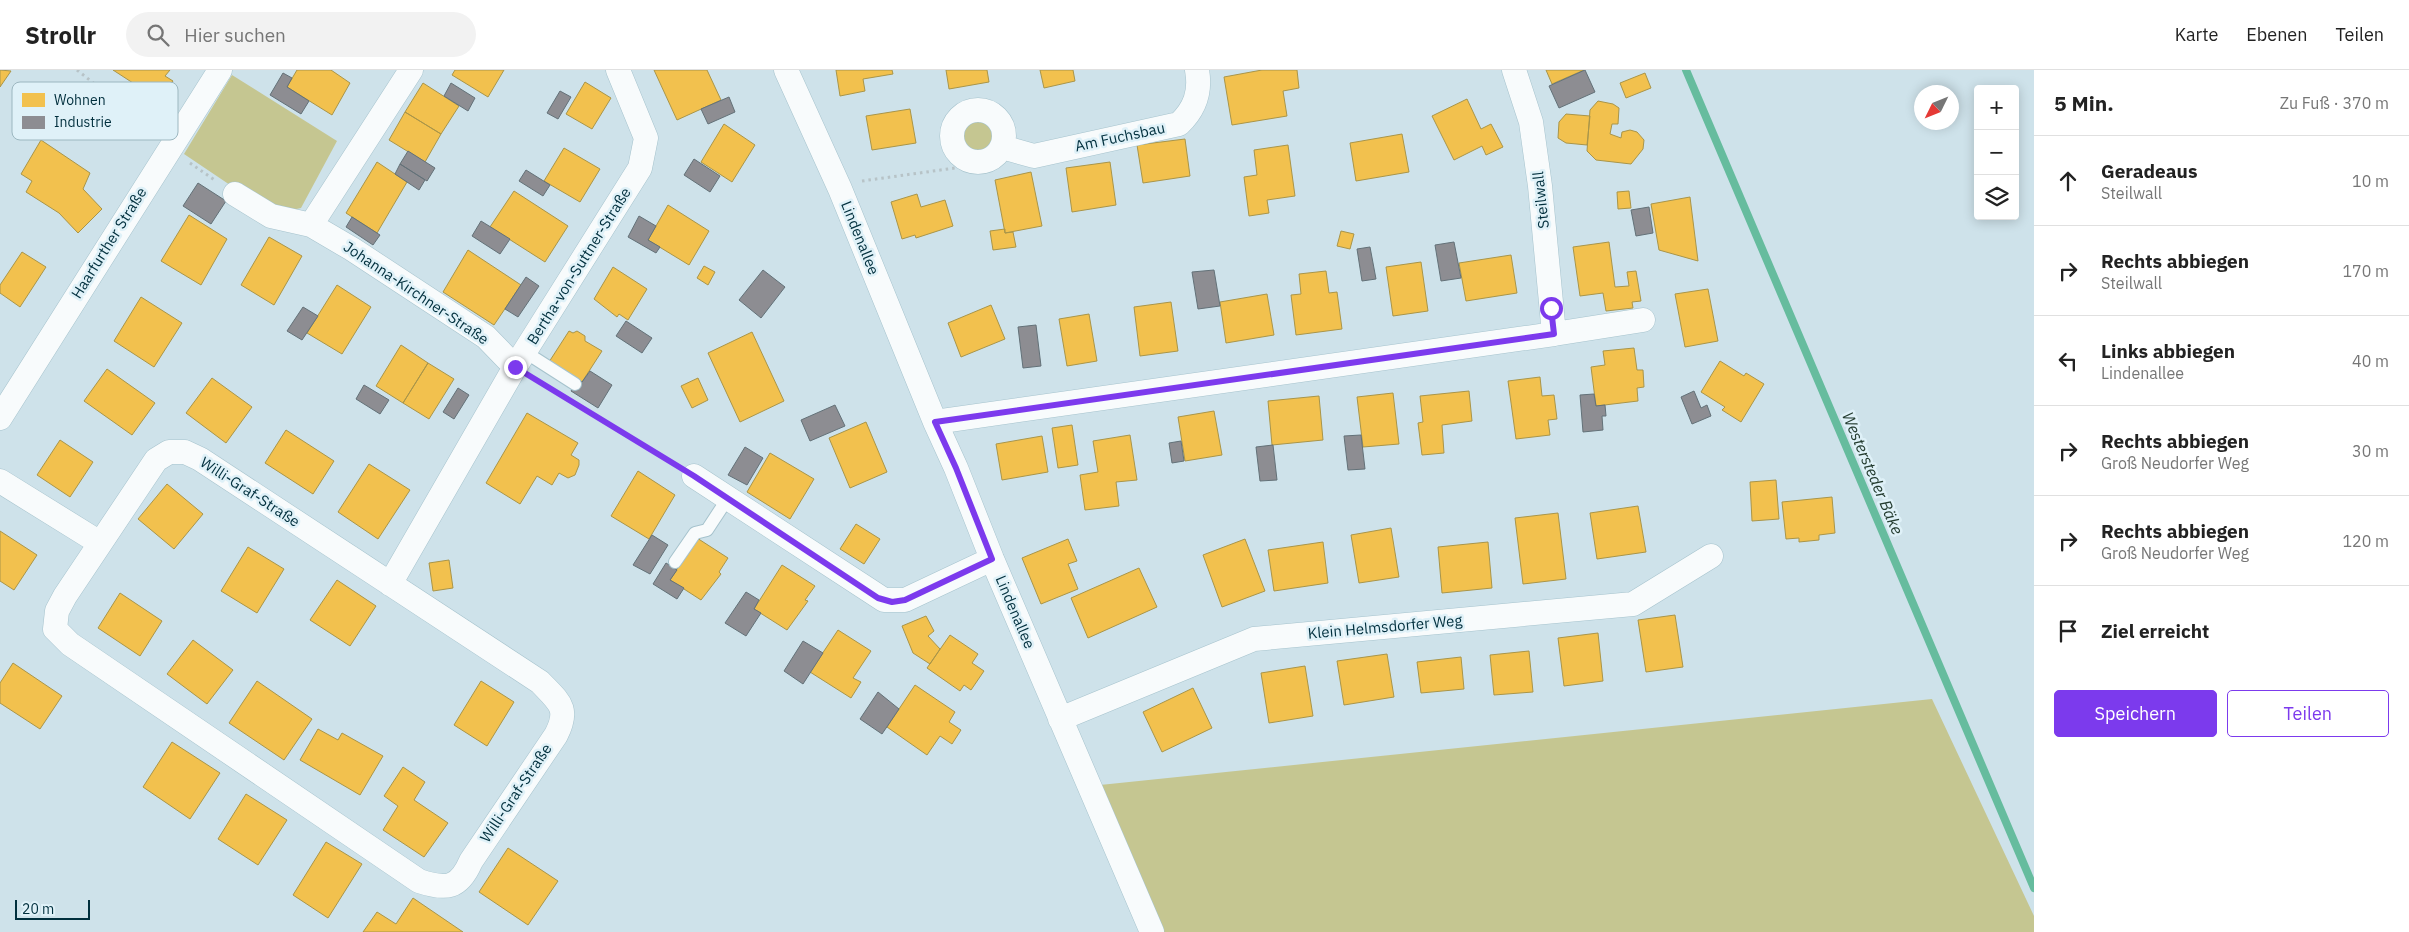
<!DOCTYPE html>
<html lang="de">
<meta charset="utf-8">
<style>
:root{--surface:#fff;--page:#f2f2f2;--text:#222;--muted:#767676;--line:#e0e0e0;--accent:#7c3aed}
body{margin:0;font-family:"IBM Plex Sans",sans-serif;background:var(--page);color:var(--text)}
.controls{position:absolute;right:15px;top:15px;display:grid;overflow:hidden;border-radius:5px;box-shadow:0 2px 12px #0003}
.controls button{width:45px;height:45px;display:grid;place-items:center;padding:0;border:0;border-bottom:1px solid var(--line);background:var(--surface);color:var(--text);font:25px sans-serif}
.compass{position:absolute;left:1914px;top:15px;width:45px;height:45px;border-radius:50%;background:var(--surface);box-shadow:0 2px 12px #0003;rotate:227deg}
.scale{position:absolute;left:15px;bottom:12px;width:75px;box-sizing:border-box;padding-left:5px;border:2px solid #002f3d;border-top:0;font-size:14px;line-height:18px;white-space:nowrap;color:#002f3d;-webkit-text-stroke:4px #dff1f8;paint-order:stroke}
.stop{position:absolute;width:15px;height:15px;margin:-11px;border:4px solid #7c3aed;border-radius:50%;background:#fff}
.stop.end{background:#7c3aed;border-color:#fff;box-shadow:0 1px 5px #0008}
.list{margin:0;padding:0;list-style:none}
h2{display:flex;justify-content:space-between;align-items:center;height:65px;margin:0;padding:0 20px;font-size:21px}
h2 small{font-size:16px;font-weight:400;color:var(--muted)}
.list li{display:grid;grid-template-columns:32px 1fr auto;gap:15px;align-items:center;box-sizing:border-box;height:90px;padding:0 20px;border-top:1px solid var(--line)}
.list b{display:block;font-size:19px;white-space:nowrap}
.list p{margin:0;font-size:16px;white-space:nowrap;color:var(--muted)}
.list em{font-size:16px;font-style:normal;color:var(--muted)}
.actions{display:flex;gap:10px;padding:15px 20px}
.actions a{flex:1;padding:11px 0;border:1px solid var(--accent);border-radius:5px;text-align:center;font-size:18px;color:var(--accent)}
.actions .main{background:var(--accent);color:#fff}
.icon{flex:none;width:28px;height:28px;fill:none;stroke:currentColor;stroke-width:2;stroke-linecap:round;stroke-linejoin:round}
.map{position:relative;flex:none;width:2034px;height:862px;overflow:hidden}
header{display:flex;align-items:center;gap:30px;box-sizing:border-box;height:70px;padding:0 25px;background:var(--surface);border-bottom:1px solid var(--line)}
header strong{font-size:24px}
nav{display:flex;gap:28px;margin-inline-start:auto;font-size:18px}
.search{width:350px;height:45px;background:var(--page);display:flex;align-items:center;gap:12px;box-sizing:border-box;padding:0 18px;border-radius:28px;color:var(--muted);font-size:19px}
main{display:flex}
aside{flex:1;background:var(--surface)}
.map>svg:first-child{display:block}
</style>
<header>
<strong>Strollr</strong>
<div class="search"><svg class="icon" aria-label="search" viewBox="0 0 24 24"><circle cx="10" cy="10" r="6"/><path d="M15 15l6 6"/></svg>Hier suchen</div>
<nav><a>Karte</a><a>Ebenen</a><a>Teilen</a></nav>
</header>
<main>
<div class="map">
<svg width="2034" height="862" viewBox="0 0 2034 862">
<rect width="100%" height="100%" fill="#cee2ea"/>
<path fill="#c5c691" d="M232 5 337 71 301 138 273 144 184 84Z
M964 66a14 14 0 1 1 28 0a14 14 0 1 1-28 0Z
M1932 629 2034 846V862H1162L1100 715Z"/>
<path fill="#f2c14e" stroke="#a99549" d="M0 0 11 1 0 17Z
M113 0H170L165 6 173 11 163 25 157 21 153 26Z
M297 0H331L350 13 332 45 287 17Z
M455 0H504L488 27 452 5Z
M654 0H707L721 30 677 50Z
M836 0H892L893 4 863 9 865 21 840 26Z
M946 0H987L989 12 949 19Z
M1040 0H1073L1075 11 1044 18Z
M1262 0H1297L1299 18 1283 21 1287 46 1232 55 1224 7Z
M1546 0H1584L1552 14Z
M1645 3 1651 18 1626 28 1620 13Z
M585 12 611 28 592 59 566 44Z
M423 13 459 36 441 64 405 42Z
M1467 29 1481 59 1491 54 1503 77 1486 85 1482 76 1454 90 1432 46Z
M1598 31 1613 34 1619 38 1618 54H1612L1610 64 1621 68 1622 62 1630 60 1637 62 1644 70 1643 79 1631 94 1596 90 1587 81 1590 40Z
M910 39 916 73 872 80 866 46Z
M405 42 441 64 425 92 389 70Z
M1566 44 1590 46 1587 75 1566 73 1558 68 1559 52Z
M724 54 755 75 732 112 701 92Z
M1402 64 1409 102 1356 111 1350 73Z
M1185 69 1190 106 1143 113 1137 75Z
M41 70 90 103 83 119 102 139 78 163 59 143 26 122 32 111 21 104Z
M1288 75 1295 126 1267 130 1269 143 1249 146 1244 107 1257 105 1254 80Z
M564 78 600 99 580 132 544 111Z
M377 92 407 112 377 163 346 143Z
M1110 92 1116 135 1072 142 1066 98Z
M1031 102 1042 156 1005 163 995 110Z
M514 121 568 156 545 192 490 157Z
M1629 121 1631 138 1618 139 1617 122Z
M917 124 921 137 945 130 953 156 916 168 915 165 902 169 891 132Z
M1690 127 1698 191 1659 180 1651 134Z
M668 135 709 161 689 195 648 170Z
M189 145 227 169 201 215 161 191Z
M1005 159V163L1013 162 1016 177 993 180 990 161Z
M1341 161 1354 164 1350 179 1337 176Z
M269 167 302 186 274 235 241 215Z
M1609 172 1615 217 1629 216 1627 202 1636 201 1641 231 1632 232 1633 238 1606 241 1603 223 1580 226 1573 177Z
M468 180 521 215 494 255 443 222Z
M22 182 46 197 20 237 0 223V215Z
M1511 185 1517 223 1466 231 1459 193Z
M1421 192 1428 241 1393 246 1386 197Z
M704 196 715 202 708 215 697 208Z
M613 197 647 219 628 250 619 244 617 247 594 229Z
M1326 201 1329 223 1337 222 1342 259 1296 265 1291 225 1301 224 1299 204Z
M337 215 371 237 342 284 307 263Z
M1708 219 1718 271 1685 277 1675 224Z
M1267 224 1274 265 1226 273 1220 232Z
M141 227 182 253 154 297 114 271Z
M1171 232 1178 281 1140 286 1134 237Z
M991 235 1005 269 961 287 948 253Z
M1089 244 1097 291 1067 296 1059 249Z
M569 261 573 263 577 261 585 266V271L602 281 582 312 549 292Z
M752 262 784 331 740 352 708 283Z
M401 275 428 293 403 333 376 316Z
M1634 278 1637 300H1643L1644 317 1637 318 1638 331 1596 336 1591 297 1605 295 1603 281Z
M1720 291 1744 306 1746 303 1764 314 1741 352 1722 340 1725 337 1701 322Z
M428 293 454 309 429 349 403 333Z
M107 299 155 333 132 365 84 331Z
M1540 307 1542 326 1554 325 1557 349 1548 350 1550 365 1516 369 1508 311Z
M212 308 252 337 226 373 186 343Z
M698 308 708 330 692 338 681 316Z
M1469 321 1472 351 1442 355 1444 383 1422 385 1418 353 1423 352 1420 326Z
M1393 323 1399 374 1363 377 1357 327Z
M1319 326 1323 370 1272 375 1268 331Z
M1214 341 1222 385 1185 391 1178 347Z
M527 343 578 373 571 385 579 390V395L575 405 568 408 559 403 552 415 537 406 520 434 486 413Z
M866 352 887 402 850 418 829 368Z
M1072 355 1078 395 1058 398 1052 358Z
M286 360 334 391 313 424 265 393Z
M1130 365 1137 410 1116 412 1119 436 1085 440 1080 405 1098 402 1093 371Z
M1042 366 1048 402 1002 410 996 374Z
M60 370 93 392 70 427 37 405Z
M770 383 814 409 790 449 747 422Z
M369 394 410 420 378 469 338 442Z
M638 401 675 425 649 469 611 446Z
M1776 410 1779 449 1752 451 1750 412Z
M167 414 203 444 174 479 138 449Z
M1832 427 1835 463 1819 465V470L1799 472V468L1786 469 1782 432Z
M1638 436 1646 482 1597 489 1590 443Z
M1558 443 1566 509 1523 514 1515 448Z
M856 454 880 469 864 494 840 479Z
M1391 458 1399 507 1359 513 1351 465Z
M0 461 37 485 14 520 0 511Z
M697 468 728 488 719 502 721 504 701 530 670 510Z
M1068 469 1077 491 1068 494 1078 519 1041 534 1022 488Z
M1245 469 1265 521 1222 537 1203 485Z
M1323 472 1328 513 1274 521 1268 480Z
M1488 472 1492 518 1442 523 1438 477Z
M248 477 284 499 257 543 221 521Z
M449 490 453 518 433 521 429 493Z
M782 495 815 516 805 530 808 531 787 560 754 539Z
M1139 498 1157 537 1088 568 1071 528Z
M337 510 376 536 350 576 310 550Z
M120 523 162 551 140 586 98 558Z
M1675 545 1683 597 1646 602 1638 550Z
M926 546 934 561 928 566 940 579 930 594 913 583 902 556Z
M838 560 871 581 853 608 861 612 851 628 810 602Z
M1598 563 1603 611 1564 616 1558 568Z
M950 565 978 584 972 593 984 601 971 620 964 615 960 621 927 598Z
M193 570 233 600 207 634 167 604Z
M1529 581 1533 622 1494 625 1490 585Z
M1387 584 1394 627 1344 635 1337 591Z
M1461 587 1464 619 1421 623 1417 592Z
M13 593 62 626 40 659 0 633V613Z
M1305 596 1313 646 1269 653 1261 603Z
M257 611 312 649 284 690 229 653Z
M481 611 514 632 487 676 454 655Z
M915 615 955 642 949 652 961 660 952 674 940 666 927 685 887 657Z
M1193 618 1212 658 1162 682 1143 642Z
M318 659 338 670 342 663 383 686 360 725 300 690Z
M172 672 220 703 190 749 143 717Z
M403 697 425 712 414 730 448 753 424 787 383 760 398 736 384 726Z
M246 724 287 750 258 795 218 769Z
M326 772 362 794 328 848 293 825Z
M508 778 558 811 528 855 479 822Z
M413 828 463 862H363L377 842 396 854Z"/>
<path fill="#8d8d92" stroke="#637178" d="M1585 0 1595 22 1559 38 1549 16Z
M283 3 292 8 287 17 309 31 301 44 270 25Z
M451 13 475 28 468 41 444 26Z
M560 21 571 27 558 49 547 43Z
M729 27 735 42 708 54 701 39Z
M408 81 435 98 427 111 400 94Z
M694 89 720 106 710 122 684 105Z
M400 94 425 110 419 120 395 104Z
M526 100 550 115 543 126 519 111Z
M198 113 226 131 211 154 183 136Z
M1649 137 1653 163 1636 166 1631 140Z
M639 146 656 156 648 170 660 177 656 183 628 167Z
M352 147 380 165 373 175 346 157Z
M481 151 510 169 500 184 472 166Z
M1454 172 1461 208 1441 211 1435 175Z
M1370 177 1376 209 1362 211 1357 179Z
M763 200 785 217 761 248 739 230Z
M1214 200 1220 236 1198 239 1192 202Z
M526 207 539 216 518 247 505 239Z
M303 237 318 246 302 270 287 261Z
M626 251 652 268 642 283 616 266Z
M1036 255 1041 296 1023 298 1018 257Z
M590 301 612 315 598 338 571 321 578 310 582 312Z
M364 315 389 330 380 344 356 329Z
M458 318 469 325 454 349 443 342Z
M1694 321 1701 338 1707 335 1711 346 1692 354 1681 327Z
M1594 324 1596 336 1605 335 1606 346H1602L1603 360 1583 362 1580 325Z
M835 335 845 356 810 371 801 350Z
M1361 365 1365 399 1348 400 1344 366Z
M1181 371 1184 391 1172 393 1169 373Z
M1273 375 1277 410 1260 411 1256 377Z
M745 377 763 388 747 415 728 405Z
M652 465 668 475 650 504 633 495Z
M666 493 677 500 670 510 684 518 677 529 653 514Z
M746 522 759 530 754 539 761 543 746 566 725 553Z
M803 571 823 583 803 614 784 601Z
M878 622 899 639 882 664 860 649Z"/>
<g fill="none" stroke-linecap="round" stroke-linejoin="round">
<path stroke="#66bc9e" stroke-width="8" d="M1686 0 2034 818"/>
<defs>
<path id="lane" d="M525 282 575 314
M675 492 695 463 707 460 728 428"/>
<path id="street" d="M786 0 840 119 935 352 956 398 992 489 1152 862
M952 66a26 26 0 1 1 52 0a26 26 0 1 1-52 0Z
M1002 77 1034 86 1179 54C1195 39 1201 22 1197 0
M235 124 271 146 311 155 352 179 486 267 515 297
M311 155 411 0
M1554 264 1643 250
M0 348 220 0
M935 352 1554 264 1540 116 1531 52 1514 0
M169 382H185L200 389 540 612C559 632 570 638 556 665L471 791C459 819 446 820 419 811L70 574 55 559 57 541 65 526 156 390Z
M694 406 884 530H905L992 489
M0 411 100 473
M390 514 515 297 640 98 646 68 618 0
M1060 649 1254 569 1633 534 1711 486"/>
</defs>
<use href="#lane" stroke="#a6c3cd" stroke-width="14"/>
<use href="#street" stroke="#a6c3cd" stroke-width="25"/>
<path stroke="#b7c3c7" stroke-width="3" stroke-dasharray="2.5 4" stroke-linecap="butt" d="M77 0 153 60
M190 93 216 111
M862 111 955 98 965 89
M576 334 675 394"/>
<use href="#lane" stroke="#f8fbfc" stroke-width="12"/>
<use href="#street" stroke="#f8fbfc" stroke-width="24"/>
</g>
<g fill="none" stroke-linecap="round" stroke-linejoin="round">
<path stroke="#7c3aed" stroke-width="6" d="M515 297 694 406 878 528 892 532 905 530 992 489 956 398 935 352 1554 264 1551 238"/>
</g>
<g text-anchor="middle" stroke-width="5" stroke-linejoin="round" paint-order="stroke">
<g font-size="15" fill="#002f3d" stroke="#dff1f8">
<text transform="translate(1120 67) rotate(-12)" y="5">Am Fuchsbau</text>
<text transform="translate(1541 130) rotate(-96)" y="5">Steilwall</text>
<text transform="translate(860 168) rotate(68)" y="5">Lindenallee</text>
<text transform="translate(109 173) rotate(-58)" y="5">Haarfurther Straße</text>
<text transform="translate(579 196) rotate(-58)" y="5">Bertha-von-Suttner-Straße</text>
<text transform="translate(416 223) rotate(34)" y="5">Johanna-Kirchner-Straße</text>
<text transform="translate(250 422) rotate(33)" y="5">Willi-Graf-Straße</text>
<text transform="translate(1015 542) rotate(67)" y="5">Lindenallee</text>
<text transform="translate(1385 557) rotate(-5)" y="5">Klein Helmsdorfer Weg</text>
<text transform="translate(516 723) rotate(-56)" y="5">Willi-Graf-Straße</text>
</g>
<g font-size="16" font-style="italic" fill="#233b2f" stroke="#dff1f8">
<text transform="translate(1873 403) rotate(67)" y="6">Westersteder Bäke</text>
</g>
</g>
<rect x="12" y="12" width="166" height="58" rx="8" fill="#dff1f8" stroke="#9cb7c0" stroke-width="1"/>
<rect x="22" y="23" width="23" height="14" fill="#f2c14e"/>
<rect x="22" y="46" width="23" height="13" fill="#8d8d92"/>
<g font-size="14" fill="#002f3d">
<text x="54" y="35">Wohnen</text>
<text x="54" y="57">Industrie</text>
</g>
</svg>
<div class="controls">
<button>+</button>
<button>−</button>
<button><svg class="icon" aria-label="layers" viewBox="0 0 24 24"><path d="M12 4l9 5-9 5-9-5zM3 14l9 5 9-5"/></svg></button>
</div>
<svg class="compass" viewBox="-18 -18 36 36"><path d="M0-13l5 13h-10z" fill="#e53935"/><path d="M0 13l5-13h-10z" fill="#767676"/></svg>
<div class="scale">20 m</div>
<div class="stop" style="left:1551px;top:238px"></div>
<div class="stop end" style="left:515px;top:297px"></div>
</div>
<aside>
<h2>5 Min.<small>Zu Fuß · 370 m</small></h2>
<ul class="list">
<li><svg class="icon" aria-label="ahead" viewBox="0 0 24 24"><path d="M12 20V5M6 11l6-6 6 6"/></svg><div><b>Geradeaus</b><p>Steilwall</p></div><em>10 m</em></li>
<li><svg class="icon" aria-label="right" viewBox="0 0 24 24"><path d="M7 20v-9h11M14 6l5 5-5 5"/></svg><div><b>Rechts abbiegen</b><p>Steilwall</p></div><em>170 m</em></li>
<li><svg class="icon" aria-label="left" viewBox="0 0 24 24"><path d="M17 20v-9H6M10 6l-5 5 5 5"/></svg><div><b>Links abbiegen</b><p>Lindenallee</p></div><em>40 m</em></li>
<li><svg class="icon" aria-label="right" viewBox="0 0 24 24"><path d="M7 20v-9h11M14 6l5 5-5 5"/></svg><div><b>Rechts abbiegen</b><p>Groß Neudorfer Weg</p></div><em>30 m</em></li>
<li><svg class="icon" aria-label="right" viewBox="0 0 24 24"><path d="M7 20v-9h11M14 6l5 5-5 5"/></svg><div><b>Rechts abbiegen</b><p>Groß Neudorfer Weg</p></div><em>120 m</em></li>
<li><svg class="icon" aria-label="arrive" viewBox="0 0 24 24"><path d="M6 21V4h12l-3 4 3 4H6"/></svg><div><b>Ziel erreicht</b></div></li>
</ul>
<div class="actions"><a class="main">Speichern</a><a>Teilen</a></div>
</aside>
</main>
